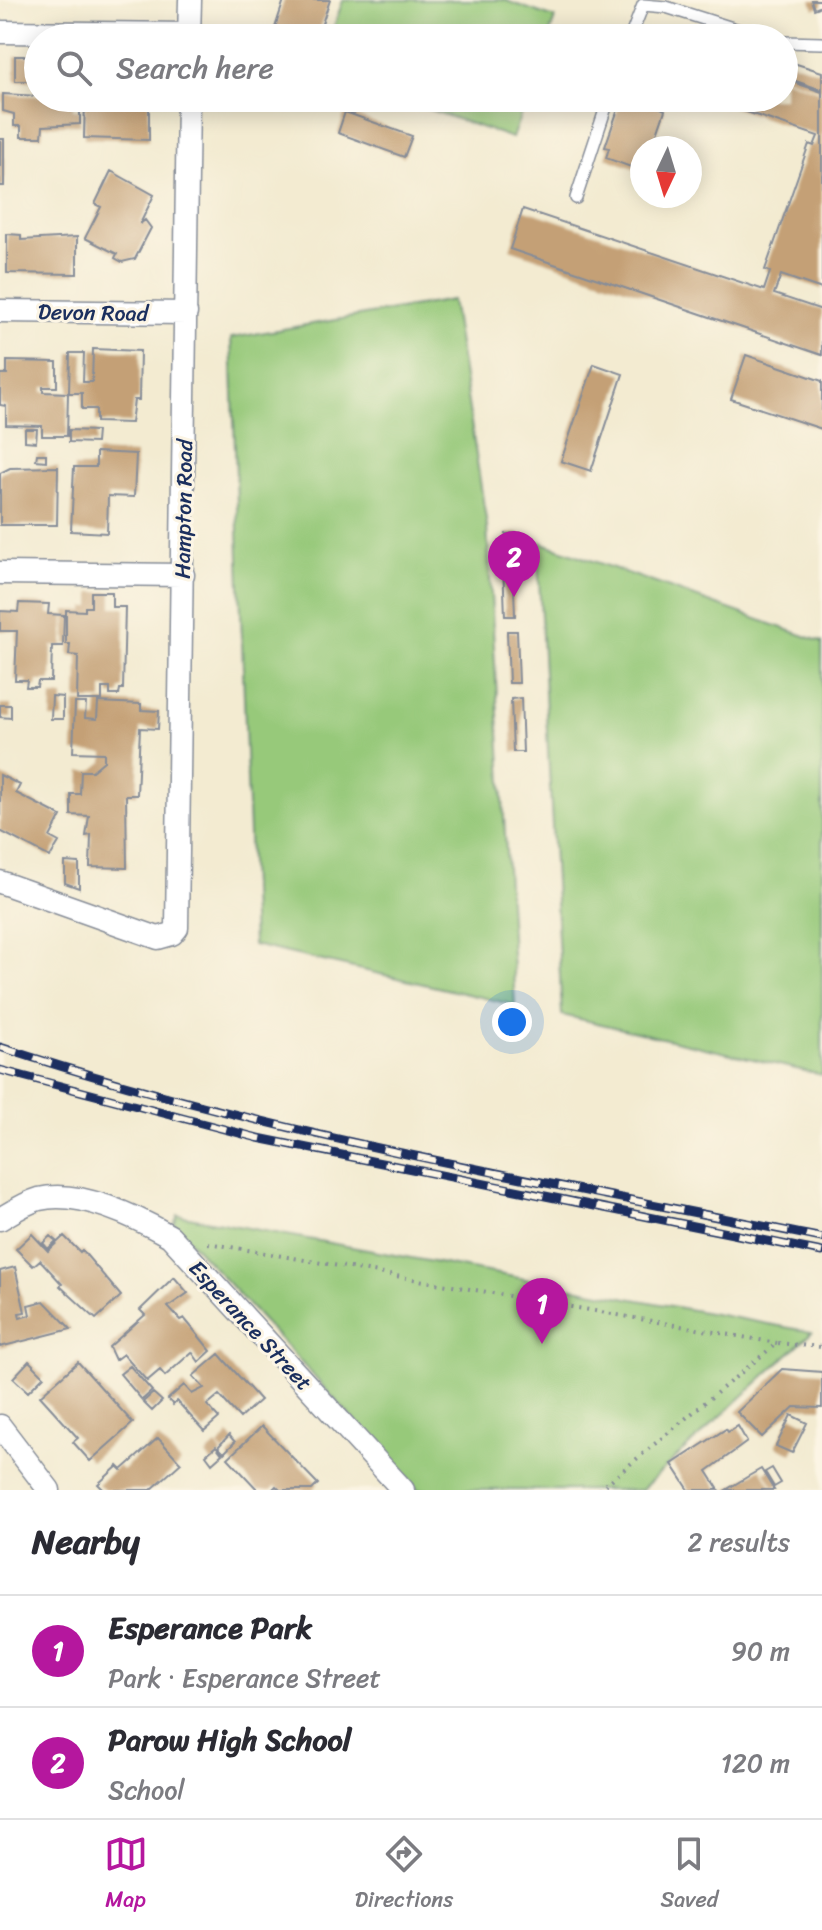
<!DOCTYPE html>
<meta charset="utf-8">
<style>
:root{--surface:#fff;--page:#f2f2f3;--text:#2b2b33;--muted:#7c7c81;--line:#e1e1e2;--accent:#b5179e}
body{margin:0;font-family:Sriracha,sans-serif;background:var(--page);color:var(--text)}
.compass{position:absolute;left:630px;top:136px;width:72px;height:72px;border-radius:50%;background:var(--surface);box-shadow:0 4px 20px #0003;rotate:184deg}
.you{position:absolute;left:512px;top:1022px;width:28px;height:28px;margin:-20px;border:6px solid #fff;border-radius:50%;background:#1a73e8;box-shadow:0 0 0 12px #1a73e833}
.badge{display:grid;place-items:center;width:52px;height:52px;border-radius:50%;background:var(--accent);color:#fff;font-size:26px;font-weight:700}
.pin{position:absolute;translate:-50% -66px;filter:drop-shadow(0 2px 4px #0008)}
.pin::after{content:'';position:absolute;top:42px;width:28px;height:24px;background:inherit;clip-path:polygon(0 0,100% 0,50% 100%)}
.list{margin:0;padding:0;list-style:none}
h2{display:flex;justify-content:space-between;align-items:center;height:104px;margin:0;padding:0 32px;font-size:34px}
h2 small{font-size:26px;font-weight:400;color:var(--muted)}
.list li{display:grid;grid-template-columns:52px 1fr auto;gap:24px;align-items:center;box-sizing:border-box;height:112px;padding:0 32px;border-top:2px solid var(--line)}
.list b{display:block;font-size:30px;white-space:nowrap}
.list p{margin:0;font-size:26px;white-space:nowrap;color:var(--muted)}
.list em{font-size:26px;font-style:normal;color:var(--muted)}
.icon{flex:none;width:44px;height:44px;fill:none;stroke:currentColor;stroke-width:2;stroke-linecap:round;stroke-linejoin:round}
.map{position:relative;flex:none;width:822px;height:1490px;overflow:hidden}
.search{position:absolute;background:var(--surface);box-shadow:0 4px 20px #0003;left:24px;right:24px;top:24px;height:88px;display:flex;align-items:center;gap:20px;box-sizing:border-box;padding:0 28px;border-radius:44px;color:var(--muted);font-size:30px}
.sheet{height:328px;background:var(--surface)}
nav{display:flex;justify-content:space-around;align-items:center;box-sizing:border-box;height:112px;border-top:2px solid var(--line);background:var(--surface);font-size:22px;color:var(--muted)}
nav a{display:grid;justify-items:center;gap:4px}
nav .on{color:var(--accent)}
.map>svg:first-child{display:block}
</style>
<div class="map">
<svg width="822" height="1490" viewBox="0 0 822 1490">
<rect width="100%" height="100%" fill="#fcf5e5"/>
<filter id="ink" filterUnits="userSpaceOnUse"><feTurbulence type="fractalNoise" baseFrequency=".0125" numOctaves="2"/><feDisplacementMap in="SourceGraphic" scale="16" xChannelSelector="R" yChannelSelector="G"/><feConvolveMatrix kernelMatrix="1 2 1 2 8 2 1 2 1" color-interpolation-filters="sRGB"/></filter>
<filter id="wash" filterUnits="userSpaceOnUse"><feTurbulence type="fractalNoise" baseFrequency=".006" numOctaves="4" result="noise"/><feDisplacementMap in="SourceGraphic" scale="32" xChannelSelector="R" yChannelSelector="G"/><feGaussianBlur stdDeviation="1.8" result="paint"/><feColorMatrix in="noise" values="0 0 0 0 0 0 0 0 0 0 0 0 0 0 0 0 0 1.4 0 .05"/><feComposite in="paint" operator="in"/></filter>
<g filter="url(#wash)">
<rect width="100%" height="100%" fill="#f3ebd1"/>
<path fill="#97c97a" stroke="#597c6c" stroke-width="2" d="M343 0H504L555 18 548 38H330Z
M395 98H527L512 138Z
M452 300 487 526 515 1005 253 945 231 338Z
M537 541 822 642V1075L562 1015Z
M178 1215 812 1332 641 1490H418L174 1224Z"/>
<g id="blocks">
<path fill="#c4a076" d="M284 0H330L317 38H284L273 34Z
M811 0H822V6L814 9Z
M642 31 662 37V38H640Z
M15 56H38V81H15Z
M784 60 822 72V90L784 77Z
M784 79 822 92V289L781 275 774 294 822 310V355L510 249 523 209 764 290 770 272 765 270 809 144 814 146 818 136 708 99 784 98Z
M3 94 73 98V110H80V124L43 126 42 137H21V126H14V114L3 111Z
M85 98H149V140L84 138Z
M622 98H660L657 106 665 110 652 148H642L639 170 606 158 609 148 605 147Z
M345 112 412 136 404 157 338 133Z
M0 139H4V186H0Z
M111 171 154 195 140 224 145 220 151 228 135 259 122 262 115 258 117 254 85 238 101 207 95 204Z
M7 234 21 235V240L77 237V274L7 273Z
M93 349 140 351 139 400H134L131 423 96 422V409H82V393H69L70 353H84L83 382H92Z
M746 355 822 381V429L731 399Z
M7 361 57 362V387H43V392L68 393 67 436H42V426L6 425V406L0 405V374H7Z
M594 364 623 374 591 471 561 461Z
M25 429H37L36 442 25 441Z
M69 430 97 431 96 443 69 442Z
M96 452 136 454 134 497 108 496 107 533 71 531 74 467H96Z
M37 454H46V461L36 460Z
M58 467 57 525H0V473L10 468Z
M520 533 521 557H508L506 534Z
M513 563 515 616H505L503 564Z
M91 592H112V607H125L123 689H120L119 695H110V688H102V700H77L78 656 69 655 70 644H66V610L85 611V607H91Z
M19 603 49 604 48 614 64 615 63 646H52L51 681H38L37 687H26L27 680H15L17 631H0V611L18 612Z
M507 631H517L519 683H509Z
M52 696 63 697V719H51Z
M521 698 523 752H513L511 699Z
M98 702 141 704V710L159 711 158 729 140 728 137 795H126L127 868 90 867 91 835 86 836 89 816 71 815V794H80L81 771H92L104 761V753L73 752 75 703H86L85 718 97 719Z
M0 705H11V718L0 717Z
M0 775 20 785 16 793 61 816 50 837 59 842 50 857 0 831Z
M65 862 79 863V888L65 883Z
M32 1234 48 1251 64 1236 80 1252 82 1250 121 1296 96 1319 60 1286 62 1284 40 1260 33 1266 16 1249Z
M50 1236 56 1241 48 1249 43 1243Z
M15 1267 25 1312 19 1313 20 1318 30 1315 28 1305 44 1301 71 1329 0 1347V1271Z
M174 1277 188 1293 168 1307 180 1320 184 1318 211 1351 199 1362 192 1352 165 1376 160 1370 147 1381 123 1354 115 1360 109 1347 145 1315 140 1310Z
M219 1354 260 1400 240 1418 219 1395 207 1405 219 1418 204 1431 177 1401 173 1405 168 1399 184 1385 192 1394 204 1388 193 1376Z
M29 1361 44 1376 28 1392 13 1378Z
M78 1362 133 1423 90 1461 73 1442 78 1438 40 1396Z
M130 1366 152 1391 142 1400 120 1374Z
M782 1369 822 1372V1408L794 1407 762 1437 737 1412Z
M153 1393 162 1401 152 1411 143 1402Z
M791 1415 807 1423 792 1453 776 1446Z
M262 1426 318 1484 312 1490H280L276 1486 272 1490H258L228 1458Z
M738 1426 747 1442 707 1471 719 1490H689L672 1464 726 1429 728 1432Z
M229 1435 235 1442 224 1453 218 1447Z
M158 1438 181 1463 151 1490H104L98 1484 118 1466 122 1470Z
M216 1446 222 1454 212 1463 206 1455Z
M772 1468 781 1483 774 1487 765 1472Z
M761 1469 774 1490H726L747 1477Z"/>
</g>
</g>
<g filter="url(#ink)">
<use href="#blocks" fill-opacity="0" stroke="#878d98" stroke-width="2"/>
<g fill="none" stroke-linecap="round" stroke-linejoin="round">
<defs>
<path id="lane" d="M630 38 643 5 666 7 764 38
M784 42 822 43
M576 198 609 98"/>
<path id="street" d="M0 32 189 34
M189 38 190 0
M0 311 186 313
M0 573 183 575
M0 882 158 938 172 934 177 928 188 98
M0 1219C12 1212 25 1203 39 1199 80 1189 136 1217 170 1236L403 1490
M0 1426 49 1490"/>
</defs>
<use href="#lane" stroke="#878d98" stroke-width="14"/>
<use href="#street" stroke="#878d98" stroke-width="25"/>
<path stroke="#878d98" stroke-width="4" stroke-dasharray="2 6" stroke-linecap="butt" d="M208 1243 777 1343
M599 1490 777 1343 822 1347"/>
<use href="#lane" stroke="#fff" stroke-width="11"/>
<use href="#street" stroke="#fff" stroke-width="22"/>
<defs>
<path id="rail" d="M0 1047C267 1135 547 1182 822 1238
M0 1070 258 1138 822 1252"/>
</defs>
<use href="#rail" stroke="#1b2f5e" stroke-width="9"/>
<use href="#rail" stroke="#fcf5e5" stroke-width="6" stroke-dasharray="18" stroke-linecap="butt"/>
</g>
</g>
<g text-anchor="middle" stroke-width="6" stroke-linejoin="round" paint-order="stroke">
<g font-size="22" fill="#1b2f5e" stroke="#fcf5e5">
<text transform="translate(93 312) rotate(1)" y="8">Devon Road</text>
<text transform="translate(183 509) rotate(-89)" y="8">Hampton Road</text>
<text transform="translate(251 1325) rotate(47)" y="8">Esperance Street</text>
</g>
</g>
</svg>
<svg class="compass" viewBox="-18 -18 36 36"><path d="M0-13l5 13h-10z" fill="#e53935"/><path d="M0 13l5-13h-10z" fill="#7c7c81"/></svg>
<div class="you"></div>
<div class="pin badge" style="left:542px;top:1344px">1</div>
<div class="pin badge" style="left:514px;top:597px">2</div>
<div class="search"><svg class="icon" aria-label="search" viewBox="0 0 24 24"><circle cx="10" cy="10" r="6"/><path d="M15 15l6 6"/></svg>Search here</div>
</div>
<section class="sheet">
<h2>Nearby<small>2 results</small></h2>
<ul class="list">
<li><span class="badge">1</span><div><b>Esperance Park</b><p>Park · Esperance Street</p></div><em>90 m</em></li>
<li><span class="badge">2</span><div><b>Parow High School</b><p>School</p></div><em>120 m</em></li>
</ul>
</section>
<nav>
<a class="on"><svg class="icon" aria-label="map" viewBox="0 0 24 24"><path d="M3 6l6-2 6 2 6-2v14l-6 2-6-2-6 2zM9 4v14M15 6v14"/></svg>Map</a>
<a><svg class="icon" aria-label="directions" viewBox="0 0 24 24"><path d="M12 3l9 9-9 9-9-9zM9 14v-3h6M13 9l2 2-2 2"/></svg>Directions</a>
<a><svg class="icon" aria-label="saved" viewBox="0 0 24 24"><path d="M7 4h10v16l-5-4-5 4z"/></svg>Saved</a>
</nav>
